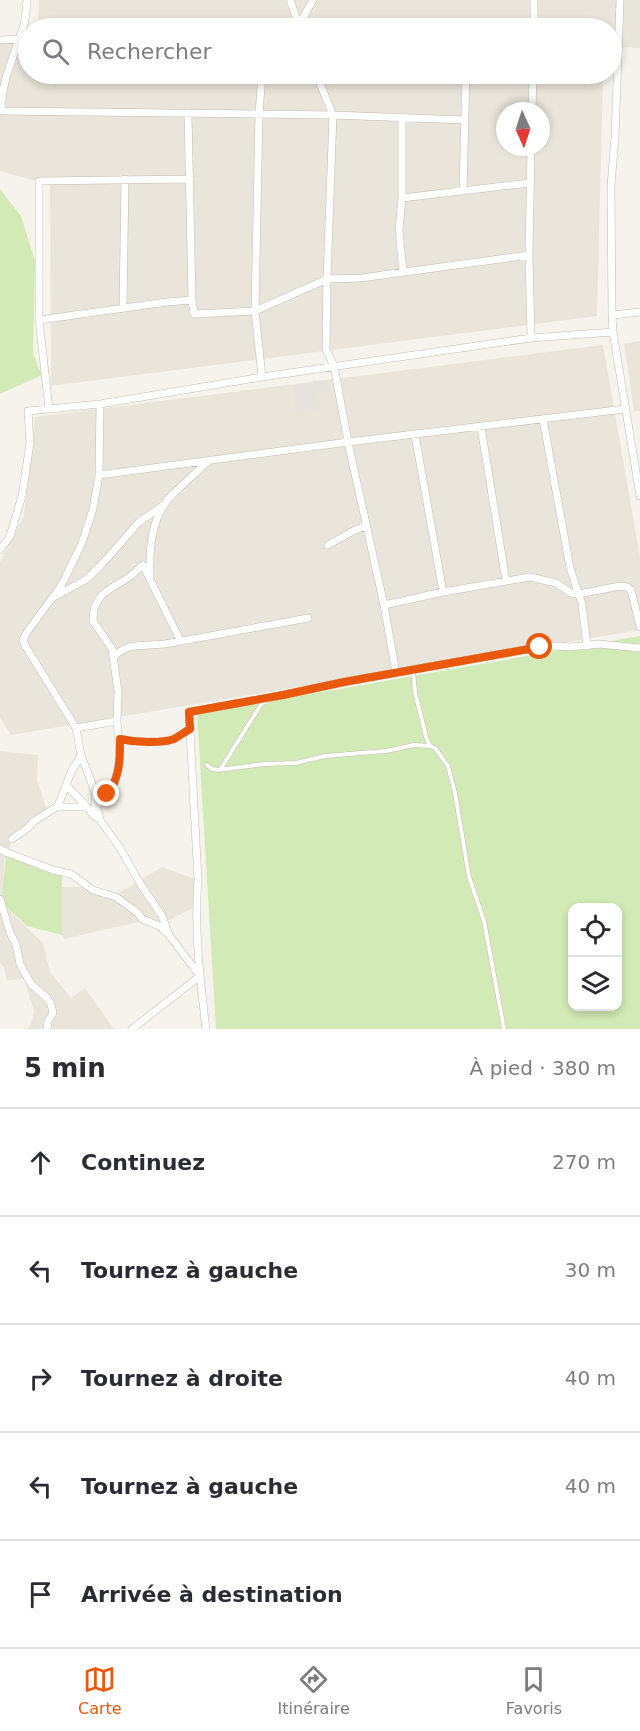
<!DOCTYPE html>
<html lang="fr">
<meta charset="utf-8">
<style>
:root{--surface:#fff;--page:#f7f7f7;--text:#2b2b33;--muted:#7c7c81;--line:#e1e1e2;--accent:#ea580c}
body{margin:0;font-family:"DejaVu Sans",sans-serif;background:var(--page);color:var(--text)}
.controls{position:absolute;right:18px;bottom:18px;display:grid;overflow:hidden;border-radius:12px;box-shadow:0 3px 9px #0003}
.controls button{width:54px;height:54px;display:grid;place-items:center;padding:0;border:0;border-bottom:2px solid var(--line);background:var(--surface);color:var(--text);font:30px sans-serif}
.compass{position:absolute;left:496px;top:102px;width:54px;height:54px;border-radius:50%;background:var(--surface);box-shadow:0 3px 9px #0003;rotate:177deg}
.stop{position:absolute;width:18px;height:18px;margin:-14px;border:4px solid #ea580c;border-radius:50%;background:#fff}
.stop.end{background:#ea580c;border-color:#fff;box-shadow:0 2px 6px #0008}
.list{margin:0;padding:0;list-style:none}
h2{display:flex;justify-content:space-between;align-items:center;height:78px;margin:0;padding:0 24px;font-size:26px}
h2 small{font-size:20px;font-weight:400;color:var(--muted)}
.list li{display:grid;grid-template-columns:39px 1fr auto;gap:18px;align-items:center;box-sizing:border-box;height:108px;padding:0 24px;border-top:2px solid var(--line)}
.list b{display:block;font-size:22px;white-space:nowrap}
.list em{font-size:20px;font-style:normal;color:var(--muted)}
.icon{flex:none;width:33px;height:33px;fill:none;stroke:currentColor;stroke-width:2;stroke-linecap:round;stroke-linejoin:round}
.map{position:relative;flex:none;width:640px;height:1029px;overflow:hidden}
.search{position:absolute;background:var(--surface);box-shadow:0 3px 9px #0003;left:18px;right:18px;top:18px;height:66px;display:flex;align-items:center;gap:15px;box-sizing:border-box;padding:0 21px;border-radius:33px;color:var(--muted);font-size:22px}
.sheet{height:618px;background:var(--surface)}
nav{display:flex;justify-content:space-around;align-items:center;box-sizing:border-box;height:84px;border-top:2px solid var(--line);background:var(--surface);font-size:16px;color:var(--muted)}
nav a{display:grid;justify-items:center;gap:3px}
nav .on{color:var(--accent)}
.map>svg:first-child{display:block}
</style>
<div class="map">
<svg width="640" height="1029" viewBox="0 0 640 1029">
<rect width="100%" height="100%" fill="#f6f3ec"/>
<path fill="#eae5da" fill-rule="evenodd" d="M39 0H640V48L612 47V28H38Z
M28 34V74H603L597 316 51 386 50 185 0 171V36ZM505 111H541V147H505Z
M640 341V411H634L624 344Z
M603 345 640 557V630L11 735 0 718V562L24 515 35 417Z
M0 751 38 755 37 781 48 812 11 841 7 862 5 858 2 894 0 899Z
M162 867 198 880 196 906 170 920 138 922 64 939 62 935V887H93L112 897Z
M0 902 43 943 50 972 71 998 85 988 114 1029H26L31 1024 34 1011 24 978 7 981 4 967 0 964Z"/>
<path fill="#e6e2dd" d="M327 380 328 390 315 391 316 410 296 411 294 385 313 384V381Z"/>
<path fill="#d2eab5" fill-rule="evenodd" d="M0 189 21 216 35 261 33 354 42 375 0 394Z
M640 636V1029H216L197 714ZM572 908H618V1006H572Z
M8 853 62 873V935L27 926 4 905 2 894 6 856 7 860Z"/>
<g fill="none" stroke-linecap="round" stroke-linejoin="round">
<defs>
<path id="lane" d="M413 671 415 692 426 737 430 746 435 748 448 766 455 793 469 877 484 921 504 1029
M207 765 212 769 219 770 264 764 296 763 325 756 386 751 414 745 430 746
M220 770 262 703 268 701"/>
<path id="street" d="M27 0C26 9 26 20 23 28 15 54 0 83 2 111L333 115 465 120
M290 0 299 25
M620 0 615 137 611 186 612 315 613 332 640 496
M300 28 299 25 313 0
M534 28V0
M0 40 28 39
M316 74 333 115 327 279 326 349 334 366 348 442 384 605 396 673
M532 111 533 74
M188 113 192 300 194 314 255 311 327 279 361 278 529 255
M402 118V198L399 230 403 272
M463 191 466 74
M402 198 530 183
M123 308 125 179
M612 315 640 312
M39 320 167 302 192 300
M531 338 529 255 531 147
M262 377 255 311 259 114 262 74
M100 404 99 475 93 509 82 543 61 586 27 632 23 640 26 647 76 728 81 755 95 792V808L98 811 100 820 120 848 141 885 162 916 169 935
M49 409 39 320V181L190 179
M543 419 570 568 582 604 587 646
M481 427 506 581
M415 435 443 592
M99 475 348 442 625 409
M328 545 355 530 366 526
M0 550 10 536 22 496 30 443 28 411 100 404 262 377 531 338 613 332
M150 577C149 548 151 516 173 494 184 483 196 473 207 462
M54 597 87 579 104 562 139 522 164 505
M384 605 443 592 530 577 556 583 571 593 579 594 620 586 627 587 631 590 640 627
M113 656 126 648 134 646 165 644 308 618
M76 728 117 721
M120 739 132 741H167L191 729
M66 785 87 807
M56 807H87L93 815 100 820
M95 808 114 786 120 757 117 721 118 691 112 649 93 621C93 591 112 590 132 575 135 572 139 568 143 565L180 640
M12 839 29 827 34 821 58 806 71 772 81 755
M0 849 8 853 53 870 71 874 93 890 116 897 138 913 142 919 159 926 169 935 200 976 132 1029
M0 899 10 933 16 944 20 964 31 984 47 998 51 1004 53 1013 48 1021 47 1029
M206 1029C200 979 194 929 198 880L189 712 283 695 343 682 540 647 559 646 570 647 599 644 640 648"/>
</defs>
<use href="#lane" stroke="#c2bbae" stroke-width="5"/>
<use href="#street" stroke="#c2bbae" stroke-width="8"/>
<use href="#lane" stroke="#fff" stroke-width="4"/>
<use href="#street" stroke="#fff" stroke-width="7"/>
</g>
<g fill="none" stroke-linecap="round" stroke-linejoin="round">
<path stroke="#ea580c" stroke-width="8" d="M107 794C120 779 120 759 120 739 134 742 160 744 174 739 179 736 185 732 190 729L189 712 283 695 344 682 540 647"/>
</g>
</svg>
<div class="controls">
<button><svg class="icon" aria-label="locate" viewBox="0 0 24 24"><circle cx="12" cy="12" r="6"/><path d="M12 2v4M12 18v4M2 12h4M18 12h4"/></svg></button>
<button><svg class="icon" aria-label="layers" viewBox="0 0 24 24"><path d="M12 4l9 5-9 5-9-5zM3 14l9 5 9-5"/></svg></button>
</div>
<svg class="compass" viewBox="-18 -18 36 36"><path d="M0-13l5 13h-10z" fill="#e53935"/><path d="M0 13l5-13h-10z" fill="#7c7c81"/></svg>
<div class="stop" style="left:540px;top:647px"></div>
<div class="stop end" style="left:107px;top:794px"></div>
<div class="search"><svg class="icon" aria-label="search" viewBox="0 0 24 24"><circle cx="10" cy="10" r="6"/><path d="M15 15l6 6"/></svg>Rechercher</div>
</div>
<section class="sheet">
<h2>5 min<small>À pied · 380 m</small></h2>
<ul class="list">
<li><svg class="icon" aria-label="ahead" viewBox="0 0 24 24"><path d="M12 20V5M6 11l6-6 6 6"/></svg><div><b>Continuez</b></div><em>270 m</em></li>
<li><svg class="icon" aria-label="left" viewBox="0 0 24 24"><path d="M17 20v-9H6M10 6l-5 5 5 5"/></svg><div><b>Tournez à gauche</b></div><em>30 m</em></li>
<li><svg class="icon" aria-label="right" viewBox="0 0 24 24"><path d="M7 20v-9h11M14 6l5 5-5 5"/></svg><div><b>Tournez à droite</b></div><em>40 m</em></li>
<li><svg class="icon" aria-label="left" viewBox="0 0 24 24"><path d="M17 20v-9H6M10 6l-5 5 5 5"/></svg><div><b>Tournez à gauche</b></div><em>40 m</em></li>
<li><svg class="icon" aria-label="arrive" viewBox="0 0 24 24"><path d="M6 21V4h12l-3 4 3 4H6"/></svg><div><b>Arrivée à destination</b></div></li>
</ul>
</section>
<nav>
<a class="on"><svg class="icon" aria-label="map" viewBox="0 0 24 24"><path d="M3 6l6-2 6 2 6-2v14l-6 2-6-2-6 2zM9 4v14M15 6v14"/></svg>Carte</a>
<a><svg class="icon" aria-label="directions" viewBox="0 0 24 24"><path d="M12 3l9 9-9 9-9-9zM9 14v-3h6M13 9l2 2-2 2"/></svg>Itinéraire</a>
<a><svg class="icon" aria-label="saved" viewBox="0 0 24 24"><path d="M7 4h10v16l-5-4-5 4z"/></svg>Favoris</a>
</nav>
